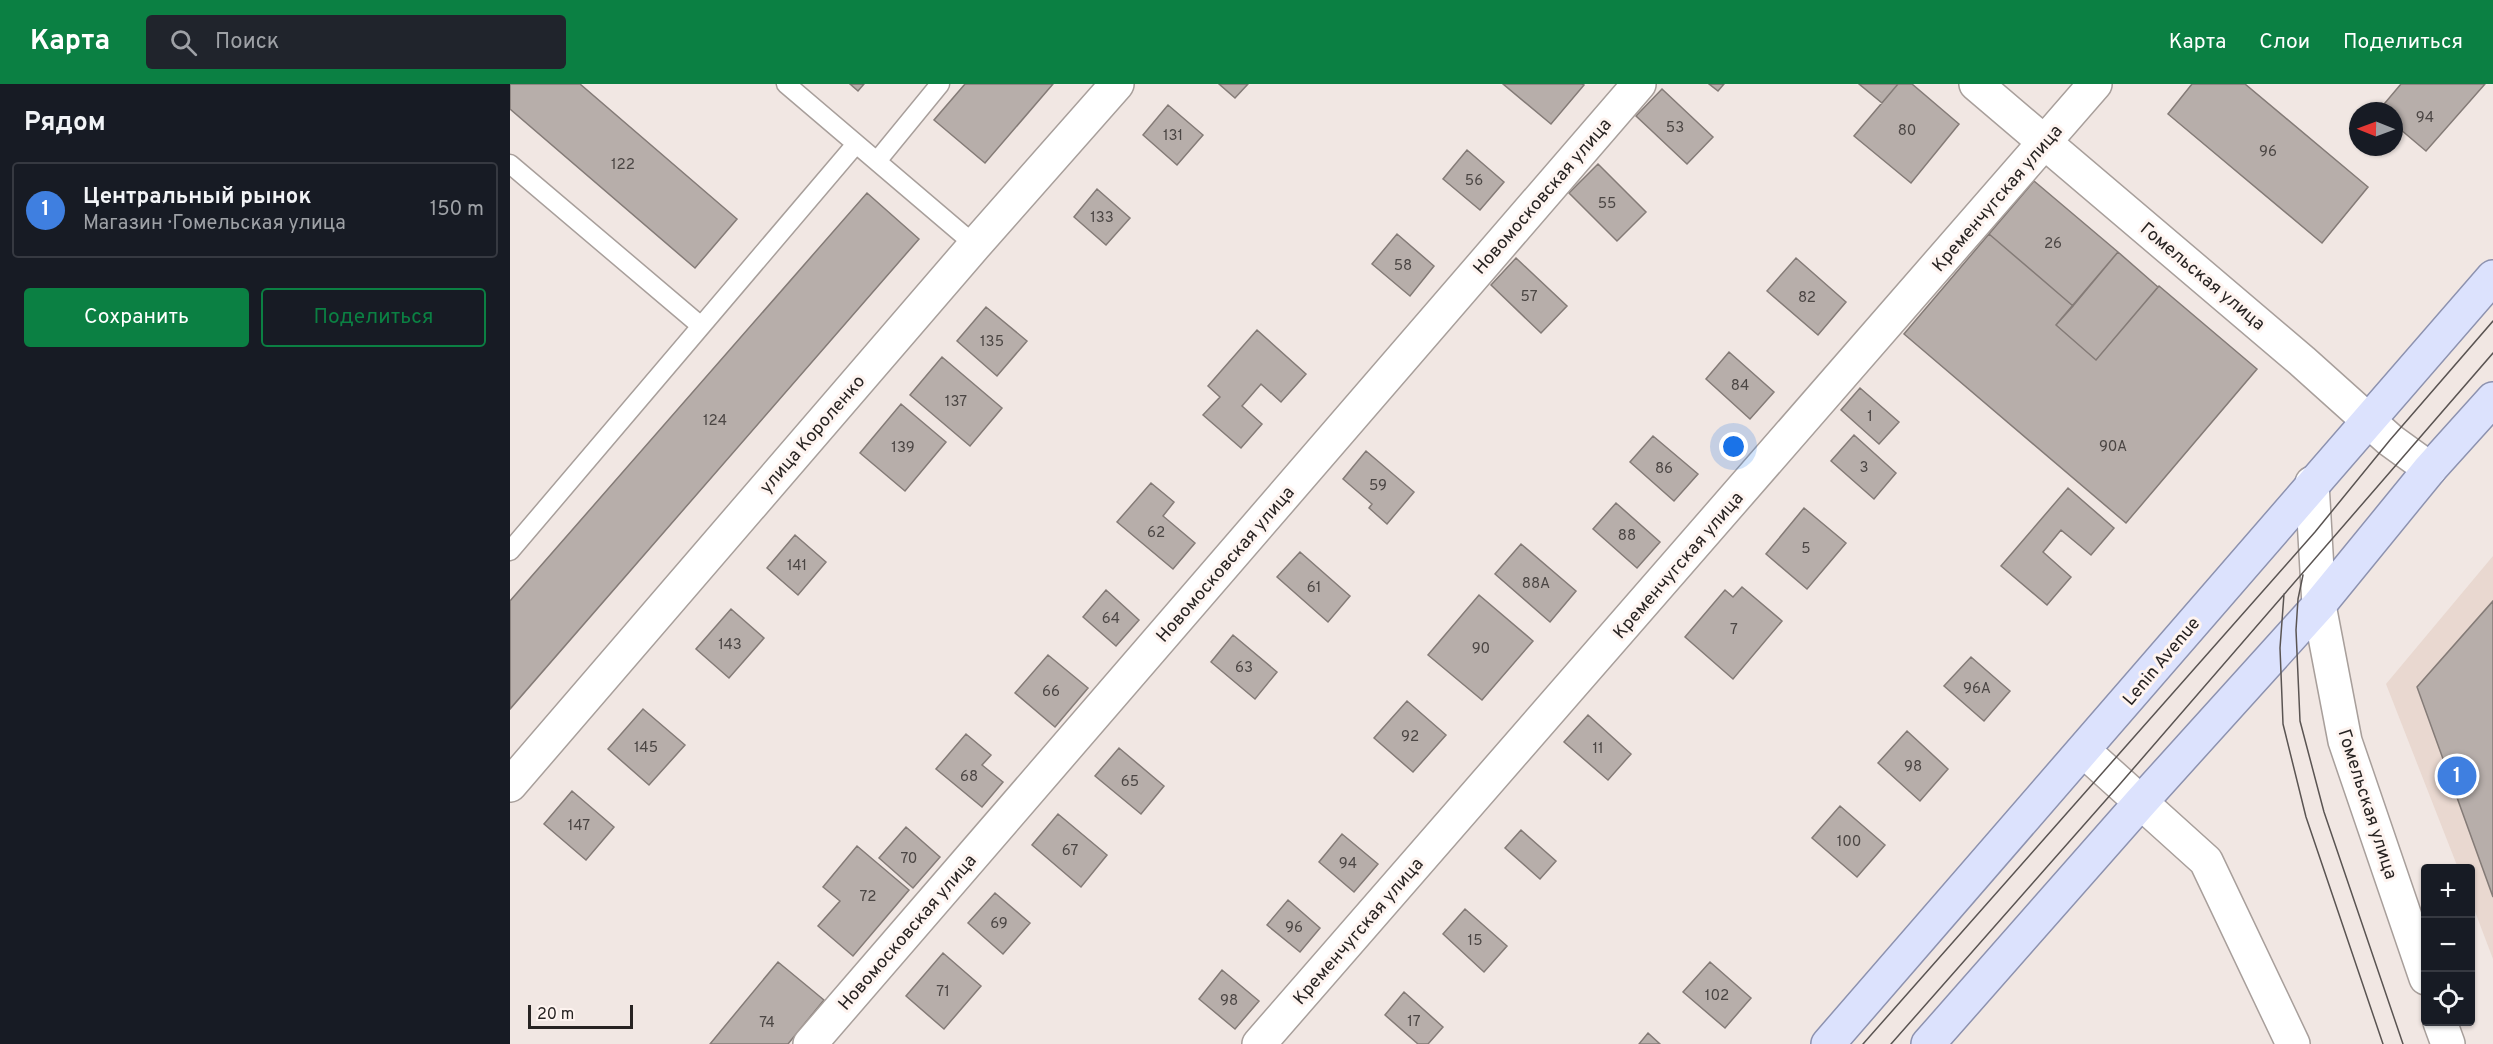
<!DOCTYPE html>
<html lang="ru">
<meta charset="utf-8">
<style>
:root{--surface:#171b24;--page:#20242c;--text:#f1f3f6;--muted:#9ea1a6;--line:#363941;--accent:#0b8043}
body{margin:0;font-family:Overpass,sans-serif;background:var(--page);color:var(--text)}
.controls{position:absolute;right:18px;bottom:18px;display:grid;overflow:hidden;border-radius:6px;box-shadow:0 2px 4px #0004}
.controls button{width:54px;height:54px;display:grid;place-items:center;padding:0;border:0;border-bottom:2px solid var(--line);background:var(--surface);color:var(--text);font:30px sans-serif}
.compass{position:absolute;left:1839px;top:18px;width:54px;height:54px;border-radius:50%;background:var(--surface);box-shadow:0 2px 4px #0004;rotate:271deg}
.scale{position:absolute;left:18px;bottom:15px;width:105px;box-sizing:border-box;padding-left:6px;border:3px solid #272322;border-top:0;font-size:16px;line-height:21px;white-space:nowrap;color:#272322;-webkit-text-stroke:4px #fef4f0;paint-order:stroke}
.you{position:absolute;left:1224px;top:363px;width:21px;height:21px;margin:-15px;border:4px solid #fff;border-radius:50%;background:#1a73e8;box-shadow:0 0 0 9px #1a73e833}
.badge{display:grid;place-items:center;width:39px;height:39px;border-radius:50%;background:var(--accent);color:#fff;font-size:20px;font-weight:700}
.pin{position:absolute;translate:-50% -50%;border:3px solid #fff;box-shadow:0 2px 6px #0006}
.list{margin:0;padding:0;list-style:none}
h2{display:flex;justify-content:space-between;align-items:center;height:78px;margin:0;padding:0 24px;font-size:26px}
h2 small{font-size:20px;font-weight:400;color:var(--muted)}
.list li{display:grid;grid-template-columns:39px 1fr auto;gap:18px;align-items:center;box-sizing:border-box;height:96px;margin:0 12px 12px;padding:0 12px;border:2px solid var(--line);border-radius:6px}
.list b{display:block;font-size:22px;white-space:nowrap}
.list p{margin:0;font-size:20px;white-space:nowrap;color:var(--muted)}
.list em{font-size:20px;font-style:normal;color:var(--muted)}
.actions{display:flex;gap:12px;padding:18px 24px}
.actions a{flex:1;padding:14px 0;border:2px solid var(--accent);border-radius:6px;text-align:center;font-size:21px;color:var(--accent)}
.actions .main{background:var(--accent);color:#fff}
.icon{flex:none;width:33px;height:33px;fill:none;stroke:currentColor;stroke-width:2;stroke-linecap:round;stroke-linejoin:round}
.map{position:relative;flex:none;width:1983px;height:960px;overflow:hidden}
header{display:flex;align-items:center;gap:36px;box-sizing:border-box;height:84px;padding:0 30px;background:var(--accent);color:#fff}
header strong{font-size:28px}
nav{display:flex;gap:33px;margin-inline-start:auto;font-size:21px}
.search{width:420px;height:54px;background:var(--page);display:flex;align-items:center;gap:15px;box-sizing:border-box;padding:0 21px;border-radius:6px;color:var(--muted);font-size:22px}
main{display:flex}
aside{flex:1;background:var(--surface)}
.map>svg:first-child{display:block}
</style>
<header>
<strong>Карта</strong>
<div class="search"><svg class="icon" aria-label="search" viewBox="0 0 24 24"><circle cx="10" cy="10" r="6"/><path d="M15 15l6 6"/></svg>Поиск</div>
<nav><a>Карта</a><a>Слои</a><a>Поделиться</a></nav>
</header>
<main>
<aside>
<h2>Рядом<small></small></h2>
<ul class="list">
<li><span class="badge" style="background:#3f7fe0">1</span><div><b>Центральный рынок</b><p>Магазин · Гомельская улица</p></div><em>150 m</em></li>
</ul>
<div class="actions"><a class="main">Сохранить</a><a>Поделиться</a></div>
</aside>
<div class="map">
<svg width="1983" height="960" viewBox="0 0 1983 960">
<rect width="100%" height="100%" fill="#f1e7e3"/>
<path fill="#e9d8d0" d="M1983 472V875L1961 817 1960 784H1948L1876 600Z"/>
<path fill="#b7aeaa" stroke="#847b77" stroke-width="1.5" d="M0 0H70L227 135 185 184 0 25Z
M340 0H354L348 7Z
M455 0H543L475 79 424 36Z
M709 0H738L725 14Z
M993 0H1072L1074 1 1041 40Z
M1199 0H1214L1208 7Z
M1349 0H1388L1372 19Z
M1388 0H1402L1449 40 1401 99 1344 52Z
M1682 0H1735L1858 103 1812 159 1658 30Z
M1891 0H1975L1916 67 1884 40V27L1869 26Z
M1152 5 1203 53 1177 80 1126 32Z
M658 21 693 51 667 81 633 51Z
M957 66 994 98 970 126 933 95Z
M1088 80 1136 128 1107 157 1059 109Z
M1524 97 1608 168 1563 222 1479 150Z
M587 105 620 134 596 161 564 133Z
M357 109 409 155 0 625V517Z
M887 150 924 182 900 212 862 180Z
M1479 150 1563 222 1546 241 1586 276 1649 202 1747 285 1616 439 1394 250Z
M1608 168 1648 203 1586 276 1546 241Z
M1006 174 1057 222 1031 249 981 201Z
M1286 174 1336 218 1308 251 1257 207Z
M476 223 517 257 487 292 447 257Z
M747 246 796 290 771 318 751 300 732 322 752 340 731 364 693 331 710 313 698 302Z
M1219 268 1264 308 1240 335 1196 295Z
M432 273 492 324 460 362 400 311Z
M1350 304 1389 338 1369 360 1331 326Z
M391 320 436 358 395 407 350 369Z
M1344 351 1386 389 1364 415 1321 377Z
M1143 352 1188 390 1164 417 1120 378Z
M856 367 904 408 877 440 859 424 862 420 833 395Z
M641 399 664 418 653 432 685 459 663 485 607 438Z
M1558 404 1604 444 1581 471 1551 446 1533 468 1561 493 1537 521 1491 482Z
M1106 419 1150 458 1127 484 1083 445Z
M1294 424 1336 459 1297 505 1256 470Z
M285 451 316 478 288 511 257 484Z
M1011 460 1066 507 1040 538 985 490Z
M790 468 840 512 818 538 767 493Z
M1232 503 1272 537 1223 595 1175 553 1215 506 1223 513Z
M596 506 629 536 606 562 573 533Z
M969 511 1023 557 972 616 918 571Z
M1983 517V813L1907 603Z
M221 525 254 554 219 594 186 565Z
M723 551 767 588 745 615 701 578Z
M538 571 578 604 545 643 505 609Z
M1461 573 1500 607 1474 637 1434 602Z
M897 617 936 651 903 688 864 654Z
M133 625 175 661 139 701 98 665Z
M1078 631 1121 670 1098 696 1054 658Z
M1397 647 1438 685 1410 717 1368 679Z
M456 650 481 671 472 681 493 698 472 723 426 685Z
M609 664 654 702 631 730 585 692Z
M62 707 104 743 76 776 34 740Z
M1330 722 1375 761 1347 793 1302 754Z
M548 730 597 771 571 803 522 761Z
M396 743 430 773 403 804 369 774Z
M1011 746 1046 777 1030 795 995 764Z
M832 750 868 780 844 808 809 778Z
M347 762 399 806 343 872 308 842 330 817 313 803Z
M485 809 520 839 493 870 458 839Z
M778 816 810 844 790 868 757 841Z
M955 825 997 862 974 888 933 850Z
M433 869 471 902 434 945 396 912Z
M268 878 314 916 278 960H200Z
M1200 878 1241 914 1215 944 1173 908Z
M712 886 749 917 725 945 689 915Z
M894 908 933 943 918 960H908L875 931Z
M1138 949 1150 960H1129Z"/>
<g fill="none" stroke-linecap="round" stroke-linejoin="round">
<defs>
<path id="lane" d="M276 0 465 161
M367 77 430 0
M0 80 191 242
M0 467 346 60"/>
<path id="street" d="M1466 0 1792 277 1880 356 1920 385
M1574 667 1696 777 1783 960
M0 701 465 161 607 0
M300 960 1129 0
M749 960 1585 0"/>
<path id="secondary" d="M1802 399 1809 521 1835 657 1916 894
M1930 938 1938 960"/>
<path id="primary" d="M1318 960 1983 193
M1418 960 1631 718 1809 521 1920 385 1983 315"/>
</defs>
<use href="#lane" stroke="#a89f9b" stroke-width="21"/>
<use href="#street" stroke="#a89f9b" stroke-width="36"/>
<use href="#secondary" stroke="#a89f9b" stroke-width="36"/>
<use href="#primary" stroke="#8d92af" stroke-width="36"/>
<use href="#lane" stroke="#fff" stroke-width="18"/>
<use href="#street" stroke="#fff" stroke-width="33"/>
<use href="#secondary" stroke="#fff" stroke-width="33"/>
<use href="#primary" stroke="#dce2fd" stroke-width="33"/>
<path stroke="#5a5452" stroke-width="1.5" d="M1793 491 1788 515 1786 546 1790 637 1814 728 1893 960
M1774 510 1770 564 1773 640 1796 733 1873 960
M1353 960 1805 448 1880 356 1983 237
M1381 960 1610 700 1983 269"/>
</g>
<g text-anchor="middle" stroke-width="6" stroke-linejoin="round" paint-order="stroke">
<g font-size="15" fill="#4b4644">
<text x="1915" y="38">94</text>
<text x="1165" y="48">53</text>
<text x="1397" y="51">80</text>
<text x="663" y="56">131</text>
<text x="1758" y="72">96</text>
<text x="113" y="85">122</text>
<text x="964" y="101">56</text>
<text x="1097" y="124">55</text>
<text x="592" y="138">133</text>
<text x="1543" y="164">26</text>
<text x="893" y="186">58</text>
<text x="1019" y="217">57</text>
<text x="1297" y="218">82</text>
<text x="482" y="262">135</text>
<text x="1230" y="306">84</text>
<text x="446" y="322">137</text>
<text x="1360" y="337">1</text>
<text x="205" y="341">124</text>
<text x="1603" y="367">90А</text>
<text x="393" y="368">139</text>
<text x="1354" y="388">3</text>
<text x="1154" y="389">86</text>
<text x="868" y="406">59</text>
<text x="646" y="453">62</text>
<text x="1117" y="456">88</text>
<text x="1296" y="469">5</text>
<text x="287" y="486">141</text>
<text x="1026" y="504">88А</text>
<text x="804" y="508">61</text>
<text x="601" y="539">64</text>
<text x="1224" y="550">7</text>
<text x="220" y="565">143</text>
<text x="971" y="569">90</text>
<text x="734" y="588">63</text>
<text x="1467" y="609">96А</text>
<text x="541" y="612">66</text>
<text x="900" y="657">92</text>
<text x="136" y="668">145</text>
<text x="1088" y="669">11</text>
<text x="1403" y="687">98</text>
<text x="459" y="697">68</text>
<text x="620" y="702">65</text>
<text x="69" y="746">147</text>
<text x="1339" y="762">100</text>
<text x="560" y="771">67</text>
<text x="399" y="779">70</text>
<text x="838" y="784">94</text>
<text x="358" y="817">72</text>
<text x="489" y="844">69</text>
<text x="784" y="848">96</text>
<text x="965" y="861">15</text>
<text x="433" y="912">71</text>
<text x="1207" y="916">102</text>
<text x="719" y="921">98</text>
<text x="904" y="942">17</text>
<text x="257" y="943">74</text>
</g>
<g font-size="18" fill="#272322" stroke="#fef4f0">
<text transform="translate(1032 112) rotate(-49)" y="6">Новомосковская улица</text>
<text transform="translate(1487 114) rotate(-49)" y="6">Кременчугская улица</text>
<text transform="translate(1693 192) rotate(40)" y="6">Гомельская улица</text>
<text transform="translate(302 350) rotate(-49)" y="6">улица Короленко</text>
<text transform="translate(715 480) rotate(-49)" y="6">Новомосковская улица</text>
<text transform="translate(1168 481) rotate(-49)" y="6">Кременчугская улица</text>
<text transform="translate(1651 577) rotate(-50)" y="6">Lenin Avenue</text>
<text transform="translate(1858 720) rotate(72)" y="6">Гомельская улица</text>
<text transform="translate(848 847) rotate(-49)" y="6">Кременчугская улица</text>
<text transform="translate(397 848) rotate(-49)" y="6">Новомосковская улица</text>
</g>
</g>
</svg>
<div class="controls">
<button>+</button>
<button>−</button>
<button><svg class="icon" aria-label="locate" viewBox="0 0 24 24"><circle cx="12" cy="12" r="6"/><path d="M12 2v4M12 18v4M2 12h4M18 12h4"/></svg></button>
</div>
<svg class="compass" viewBox="-18 -18 36 36"><path d="M0-13l5 13h-10z" fill="#e53935"/><path d="M0 13l5-13h-10z" fill="#9ea1a6"/></svg>
<div class="scale">20 m</div>
<div class="you"></div>
<div class="pin badge" style="left:1947px;top:692px;background:#3f7fe0">1</div>
</div>
</main>
